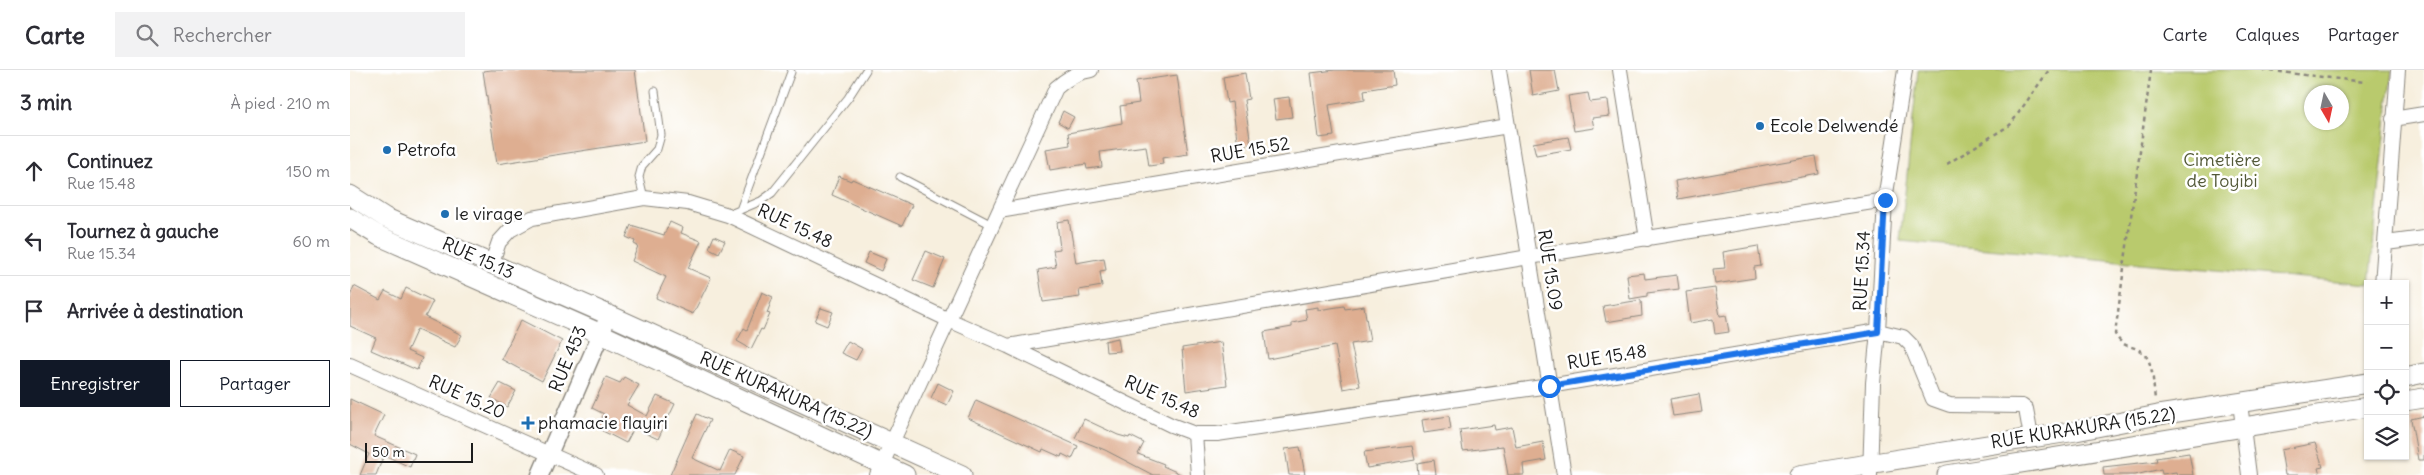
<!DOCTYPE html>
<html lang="fr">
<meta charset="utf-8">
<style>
:root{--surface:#fff;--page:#f2f2f3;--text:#2b2b33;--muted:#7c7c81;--line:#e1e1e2;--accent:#111827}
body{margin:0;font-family:Delius,sans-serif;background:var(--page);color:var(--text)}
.controls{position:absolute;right:15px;bottom:15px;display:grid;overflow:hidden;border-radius:0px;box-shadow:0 1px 4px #0004}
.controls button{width:45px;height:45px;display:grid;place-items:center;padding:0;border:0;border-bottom:1px solid var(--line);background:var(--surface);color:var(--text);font:25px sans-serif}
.compass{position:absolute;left:1954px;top:15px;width:45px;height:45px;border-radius:50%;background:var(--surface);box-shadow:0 1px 4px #0004;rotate:171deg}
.scale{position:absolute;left:15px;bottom:12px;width:108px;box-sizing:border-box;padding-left:5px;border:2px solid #1c1c1c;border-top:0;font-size:14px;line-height:18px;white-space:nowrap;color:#1c1c1c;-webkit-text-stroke:4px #fff;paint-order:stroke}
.stop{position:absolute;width:15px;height:15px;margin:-11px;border:4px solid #1a73e8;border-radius:50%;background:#fff}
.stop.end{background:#1a73e8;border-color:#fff;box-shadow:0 1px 5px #0008}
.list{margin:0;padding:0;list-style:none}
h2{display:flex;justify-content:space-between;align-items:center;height:65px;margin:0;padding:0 20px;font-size:21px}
h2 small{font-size:16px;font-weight:400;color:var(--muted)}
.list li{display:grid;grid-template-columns:32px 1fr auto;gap:15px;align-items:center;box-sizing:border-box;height:70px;padding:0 20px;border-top:1px solid var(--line)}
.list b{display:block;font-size:19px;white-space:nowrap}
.list p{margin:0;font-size:16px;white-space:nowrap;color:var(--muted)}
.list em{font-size:16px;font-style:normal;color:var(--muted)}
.actions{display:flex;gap:10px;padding:15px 20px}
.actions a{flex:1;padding:11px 0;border:1px solid var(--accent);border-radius:0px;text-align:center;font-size:18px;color:var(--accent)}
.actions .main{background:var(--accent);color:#fff}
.icon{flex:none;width:28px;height:28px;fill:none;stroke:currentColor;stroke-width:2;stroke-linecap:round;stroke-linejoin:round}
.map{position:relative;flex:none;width:2074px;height:405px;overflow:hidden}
header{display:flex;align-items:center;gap:30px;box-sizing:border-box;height:70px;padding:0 25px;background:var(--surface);border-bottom:1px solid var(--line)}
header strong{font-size:24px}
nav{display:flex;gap:28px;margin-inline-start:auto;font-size:18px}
.search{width:350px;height:45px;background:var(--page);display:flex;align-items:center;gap:12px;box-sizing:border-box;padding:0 18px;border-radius:0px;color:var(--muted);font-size:19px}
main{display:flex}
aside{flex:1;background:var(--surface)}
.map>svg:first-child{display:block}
</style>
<header>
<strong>Carte</strong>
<div class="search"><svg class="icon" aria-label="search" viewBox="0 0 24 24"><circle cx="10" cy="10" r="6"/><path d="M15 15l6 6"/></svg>Rechercher</div>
<nav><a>Carte</a><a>Calques</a><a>Partager</a></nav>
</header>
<main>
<aside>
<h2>3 min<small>À pied · 210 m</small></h2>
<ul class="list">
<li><svg class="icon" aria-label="ahead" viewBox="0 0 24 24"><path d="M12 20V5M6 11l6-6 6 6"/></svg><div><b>Continuez</b><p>Rue 15.48</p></div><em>150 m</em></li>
<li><svg class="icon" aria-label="left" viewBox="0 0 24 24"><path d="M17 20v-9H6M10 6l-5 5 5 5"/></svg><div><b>Tournez à gauche</b><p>Rue 15.34</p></div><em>60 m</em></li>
<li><svg class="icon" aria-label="arrive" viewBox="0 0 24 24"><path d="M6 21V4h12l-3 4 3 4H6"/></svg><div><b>Arrivée à destination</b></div></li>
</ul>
<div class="actions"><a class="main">Enregistrer</a><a>Partager</a></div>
</aside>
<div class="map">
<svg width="2074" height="405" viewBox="0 0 2074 405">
<rect width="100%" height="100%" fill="#fff"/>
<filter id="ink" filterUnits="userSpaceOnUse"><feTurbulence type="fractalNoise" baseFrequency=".02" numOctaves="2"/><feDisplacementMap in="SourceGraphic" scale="10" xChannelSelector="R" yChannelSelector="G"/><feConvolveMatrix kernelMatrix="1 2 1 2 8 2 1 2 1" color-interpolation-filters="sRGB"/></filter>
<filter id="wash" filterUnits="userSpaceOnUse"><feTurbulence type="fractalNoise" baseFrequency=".0096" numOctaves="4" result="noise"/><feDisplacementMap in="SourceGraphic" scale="20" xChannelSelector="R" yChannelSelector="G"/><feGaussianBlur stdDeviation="1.12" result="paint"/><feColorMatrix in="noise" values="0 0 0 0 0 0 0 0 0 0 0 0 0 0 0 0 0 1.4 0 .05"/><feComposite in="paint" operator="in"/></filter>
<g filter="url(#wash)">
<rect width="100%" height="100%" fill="#f7efde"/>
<path fill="#b9ca6d" stroke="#6a7344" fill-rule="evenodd" d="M1568 0H2042L2019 214 1550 171ZM1962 22H1992V52H1962Z"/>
<g id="blocks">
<path fill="#deae91" d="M141 0H285L295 71 147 94 133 1Z
M985 0H1043L1045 15 1014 20 1015 29 979 35 984 66 969 68 961 3Z
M1179 0H1205L1209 21 1183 26Z
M895 3 899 29 894 30 901 74 888 76 882 32 877 33 873 7Z
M827 5 838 84 812 88 813 94 799 96 796 76 750 82 752 97 737 99 736 94 700 100 696 79 720 75 718 63 772 53 770 36 789 33 786 11Z
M1238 23 1240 32 1258 30 1260 46 1242 48 1244 58 1224 61 1218 26Z
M939 27 942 47 926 49 923 29Z
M713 41 724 47 718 58 708 52Z
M1218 67 1221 79 1186 85 1183 73Z
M1466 86 1469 104 1328 129 1325 111Z
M489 106 501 111 502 109 562 135 552 156 482 125Z
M719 150 726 193 754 188 756 200 750 201 752 216 729 220 730 227 693 232 688 200 706 197 703 180 710 179 707 152Z
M320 152 333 158 331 163 351 171 338 198 361 208 343 244 306 228 316 207 282 191 288 176 284 174 285 171 276 167 281 155 314 165Z
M364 166 375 171 369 183 359 178Z
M1408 176 1411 196 1404 197 1405 208 1365 214 1363 199 1375 198 1373 182Z
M576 181 595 189 583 218 563 210Z
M519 182 536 189 531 201 514 193Z
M1294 203 1295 209 1327 205 1329 219 1297 223V226L1280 229 1277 205Z
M4 216 30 230 35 221 51 229 56 218 83 231 75 247 112 265 105 277 67 259 57 281 72 288 67 300 21 280 26 268 0 256V226Z
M1365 218 1370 246 1376 245 1379 262 1365 264 1363 249 1340 253 1336 222Z
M412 222 423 227 417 243 420 244 413 260 411 259 401 279 387 271 394 258 397 260Z
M1291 230 1292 246 1256 252 1253 236Z
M994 236 995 239 1014 236 1020 271 1001 274 1010 316 993 319 985 276 918 289 914 262 942 257V253L957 250 955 239 968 237V240Z
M471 238 483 242 477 256 465 251Z
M171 250 212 271 192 311 151 289Z
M768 268 770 281 756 282 755 271Z
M498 271 512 279 506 290 491 283Z
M871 272 877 315 836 321 832 278Z
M256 307 270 313 274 307 289 315 277 335 297 346 307 326 325 334 308 369 284 358 276 373 247 358 254 344 242 338Z
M150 313 166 321 157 337 141 328Z
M588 313 604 321 597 335 581 328Z
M1349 324 1352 342 1323 346 1320 329Z
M0 329 34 345 24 366 65 384 60 397 34 385 26 405H10L19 384 0 374Z
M626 330 728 376 722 389 712 384 711 387 693 379 692 382 618 348Z
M347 344 360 350 342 388 370 401 380 380 394 386 385 405H320Z
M1099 346 1101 359 1074 363 1072 350Z
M2074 346V390H2068L2061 349Z
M734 349 768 365 779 368 780 366 794 373 788 384 814 394 813 396 833 405H803L755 380 725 368Z
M1144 355 1145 360 1162 357 1166 377 1193 372 1196 390 1173 394 1174 405H1158L1153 376 1113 381 1110 360Z
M1965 373 1973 397 1968 398 1970 405H1935L1931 380Z
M1062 376 1065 390 1017 398 1014 382Z
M950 377 955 405H939L935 379Z
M1839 383 1843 405H1827L1826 402 1812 404 1811 399 1785 405H1754L1753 397 1807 391 1806 388Z
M1084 390 1086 405H1068L1067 393Z"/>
</g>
</g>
<g filter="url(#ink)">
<use href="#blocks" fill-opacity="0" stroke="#8a867d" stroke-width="1"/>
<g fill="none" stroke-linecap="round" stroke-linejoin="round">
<defs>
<path id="service" d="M550 107 642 155
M294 128 289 107 292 96 307 79 311 65 305 21
M390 140 441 2
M378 145 411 131 422 123 498 28 516 0"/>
<path id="minor" d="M1149 0 1214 405
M1270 0 1297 169
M2043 49 2074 44
M649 141 1158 56
M2036 173 2074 168
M141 195 149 172 160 160 182 148 294 128 338 133 378 145 599 250 658 276 821 355 845 364H867L1199 316 1528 261 1553 267 1561 275 1583 329 1600 335 1672 336 1676 339 1681 367
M2032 214 2048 0
M658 276 1179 187 1535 130
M0 295 246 405
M1890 333 1899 405
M845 364 848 405
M527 405 706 18C716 9 727 2 741 0
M1520 405 1523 313 1528 261 1535 130 1555 0"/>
<path id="tertiary" d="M190 405 259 245"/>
<path id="secondary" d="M0 125 36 148 259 245 612 405
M0 148 29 166 251 264 555 405
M2055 307 2074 303
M2055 331 2074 328
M1449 405 1726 361 1808 345 2018 313
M1597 405 2018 337"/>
</defs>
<use href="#service" stroke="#8a867d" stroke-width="9"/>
<use href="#minor" stroke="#8a867d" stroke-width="16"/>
<use href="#tertiary" stroke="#8a867d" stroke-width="19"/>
<use href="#secondary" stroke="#8a867d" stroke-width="21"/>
<path stroke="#8a867d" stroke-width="2.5" stroke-dasharray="4 4" stroke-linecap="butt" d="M1801 0 1765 264C1775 281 1782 273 1793 283 1804 292 1803 316 1805 329
M1913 0 2015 12
M1597 94 1660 55 1699 0"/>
<use href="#service" stroke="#fff" stroke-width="7"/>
<use href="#minor" stroke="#fff" stroke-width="14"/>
<use href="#tertiary" stroke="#fff" stroke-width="16"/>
<use href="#secondary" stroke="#fff" stroke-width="19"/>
</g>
</g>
<g fill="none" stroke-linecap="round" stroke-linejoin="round" filter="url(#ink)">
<path stroke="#1a73e8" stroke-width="6" d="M1199 316 1528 262 1535 130"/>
</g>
<g fill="#1f6fb2" stroke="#fff" stroke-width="2">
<circle cx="1410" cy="56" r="5"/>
<circle cx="37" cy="80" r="5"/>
<circle cx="95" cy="144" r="5"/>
<path d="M175.5 345.5h5v5h5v5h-5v5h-5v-5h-5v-5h5z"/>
</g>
<g text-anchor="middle" stroke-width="5" stroke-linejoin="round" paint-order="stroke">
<g font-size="18" fill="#1c1c1c" stroke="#fff" text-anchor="start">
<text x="1420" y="62">Ecole Delwendé</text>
<text x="47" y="86">Petrofa</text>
<text x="105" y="150">le virage</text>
<text x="188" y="359">phamacie flayiri</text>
</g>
<g font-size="18" fill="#1c1c1c" stroke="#fff">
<text transform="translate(900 80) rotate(-10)" y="6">RUE 15.52</text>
<text transform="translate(445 156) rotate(25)" y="6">RUE 15.48</text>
<text transform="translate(128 188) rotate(24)" y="6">RUE 15.13</text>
<text transform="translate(1200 200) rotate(81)" y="6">RUE 15.09</text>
<text transform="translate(1512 201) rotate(-87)" y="6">RUE 15.34</text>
<text transform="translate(1257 287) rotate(-9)" y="6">RUE 15.48</text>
<text transform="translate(218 289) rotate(-67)" y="6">RUE 453</text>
<text transform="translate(436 325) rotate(24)" y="6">RUE KURAKURA (15.22)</text>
<text transform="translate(117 327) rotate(24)" y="6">RUE 15.20</text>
<text transform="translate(812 327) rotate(24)" y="6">RUE 15.48</text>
<text transform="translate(1733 358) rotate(-9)" y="6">RUE KURAKURA (15.22)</text>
</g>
<g font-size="18" fill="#535938" stroke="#fff">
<text x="1872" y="96">Cimetière<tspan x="1872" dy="21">de Toyibi</tspan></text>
</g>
</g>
</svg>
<div class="controls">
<button>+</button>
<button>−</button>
<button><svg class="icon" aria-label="locate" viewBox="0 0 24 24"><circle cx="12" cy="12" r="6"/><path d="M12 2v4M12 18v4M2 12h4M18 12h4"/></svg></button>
<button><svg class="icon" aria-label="layers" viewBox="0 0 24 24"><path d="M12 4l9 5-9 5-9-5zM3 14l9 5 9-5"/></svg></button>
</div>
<svg class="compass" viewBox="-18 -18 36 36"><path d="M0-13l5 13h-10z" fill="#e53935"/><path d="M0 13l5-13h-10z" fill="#7c7c81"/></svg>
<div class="scale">50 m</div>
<div class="stop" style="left:1199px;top:316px"></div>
<div class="stop end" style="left:1535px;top:130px"></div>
</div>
</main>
